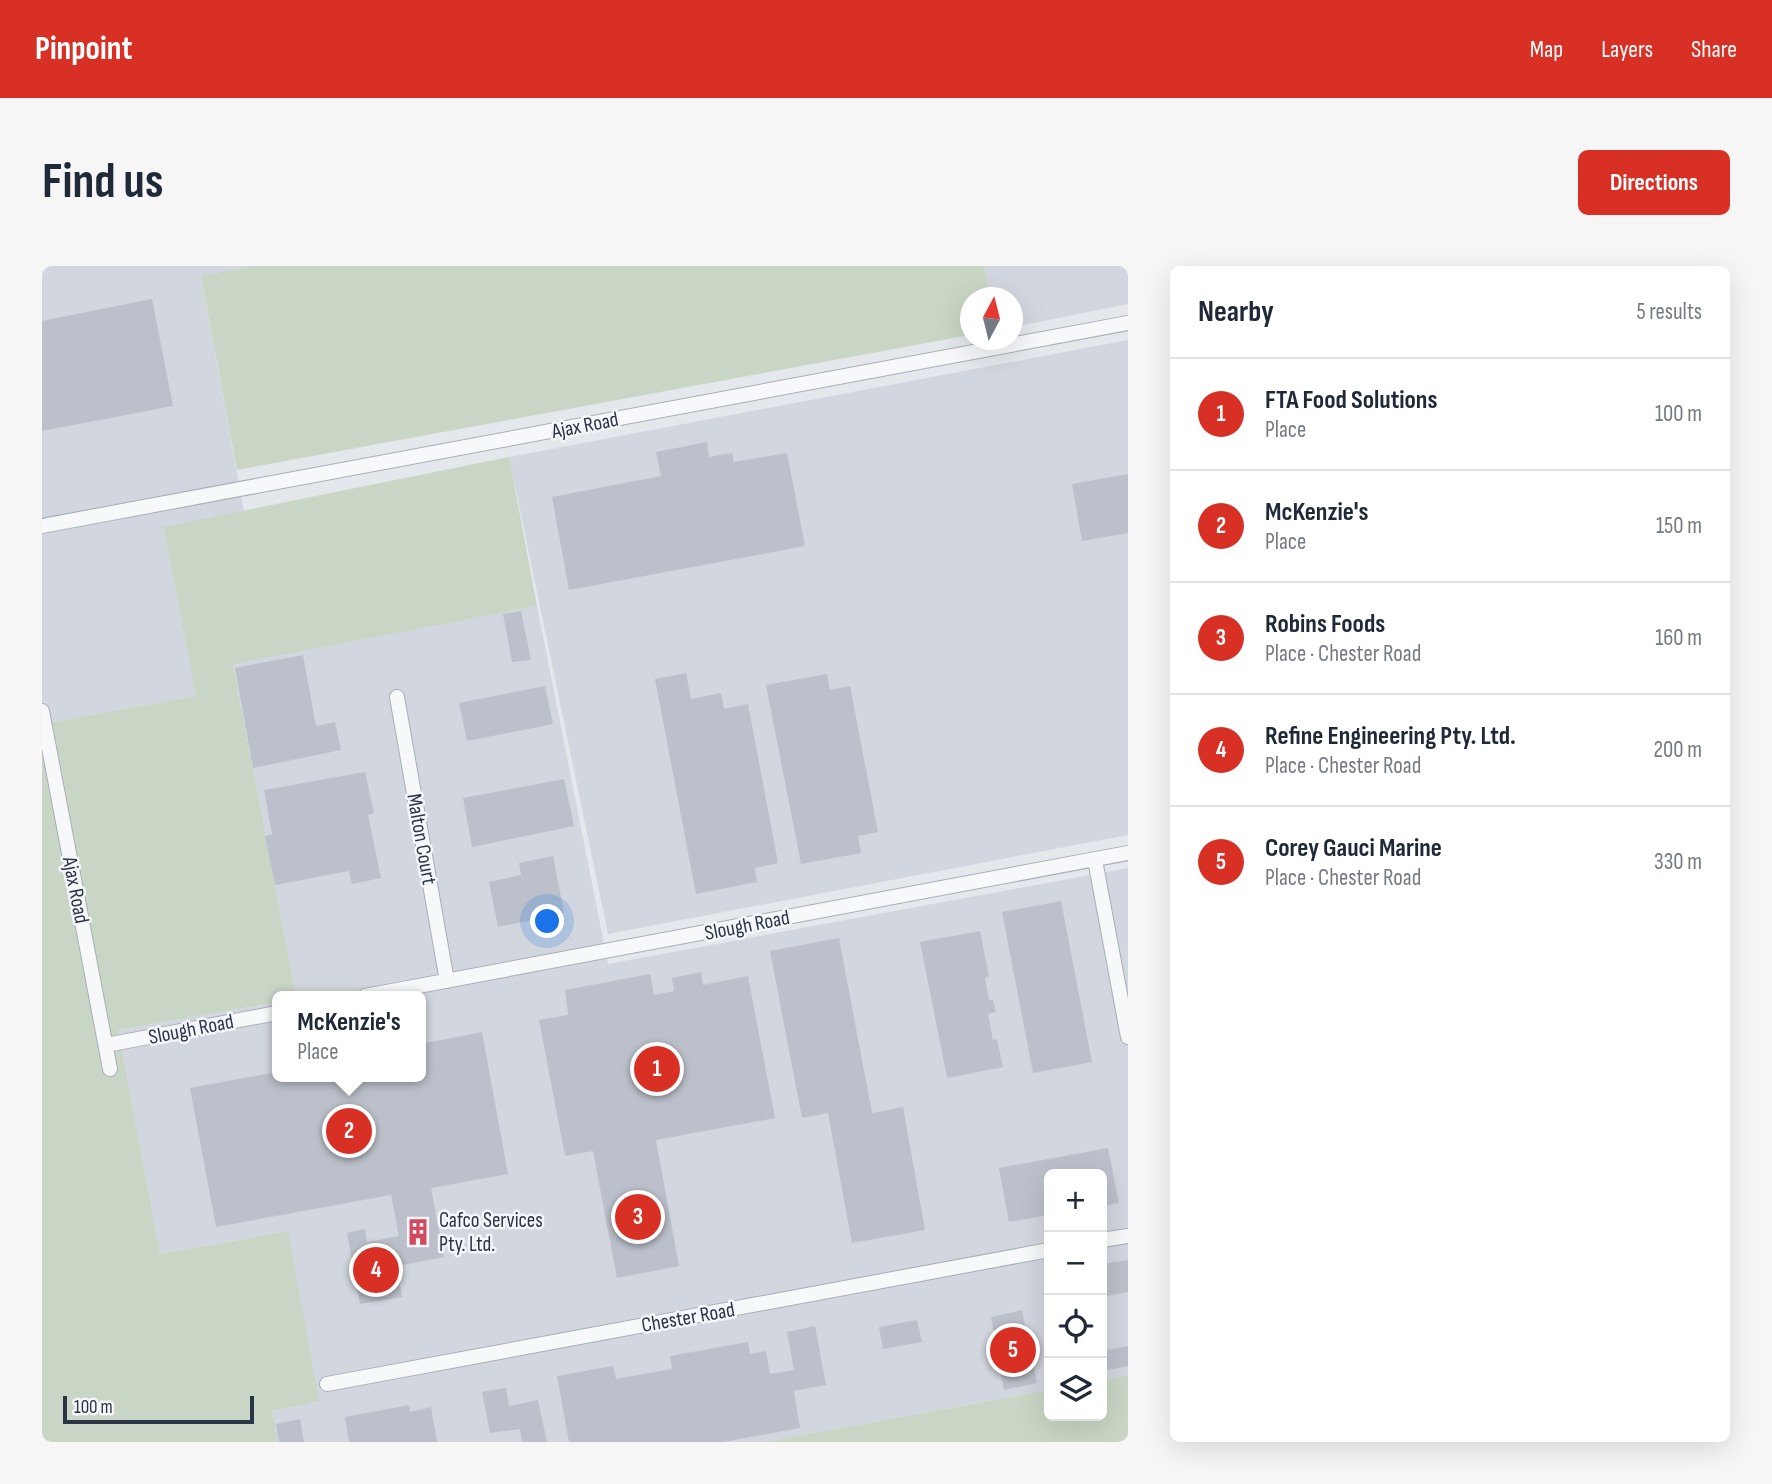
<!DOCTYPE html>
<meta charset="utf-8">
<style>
:root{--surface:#fff;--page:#f6f6f7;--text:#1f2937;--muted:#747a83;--line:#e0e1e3;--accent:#d93025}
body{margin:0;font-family:"Sofia Sans Condensed",sans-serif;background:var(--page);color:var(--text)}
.controls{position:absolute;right:21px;bottom:21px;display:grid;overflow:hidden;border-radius:10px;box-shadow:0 7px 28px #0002}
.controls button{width:63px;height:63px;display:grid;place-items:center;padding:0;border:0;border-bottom:2px solid var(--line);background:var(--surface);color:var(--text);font:35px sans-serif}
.compass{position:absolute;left:918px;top:21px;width:63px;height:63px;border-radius:50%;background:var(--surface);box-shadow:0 7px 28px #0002;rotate:7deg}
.scale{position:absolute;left:21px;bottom:18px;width:191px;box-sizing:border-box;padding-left:7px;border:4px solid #2b3445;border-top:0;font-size:19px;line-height:24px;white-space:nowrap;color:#2b3445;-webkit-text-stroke:5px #f4f6f9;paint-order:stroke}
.you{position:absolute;left:506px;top:656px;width:24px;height:24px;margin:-18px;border:5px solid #fff;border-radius:50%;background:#1a73e8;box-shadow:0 0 0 10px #1a73e833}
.badge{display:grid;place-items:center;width:46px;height:46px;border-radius:50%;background:var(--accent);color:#fff;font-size:23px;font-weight:700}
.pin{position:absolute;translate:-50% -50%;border:4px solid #fff;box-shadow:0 2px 7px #0006}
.popup{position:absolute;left:230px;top:725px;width:154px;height:91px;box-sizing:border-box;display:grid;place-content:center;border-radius:10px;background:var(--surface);filter:drop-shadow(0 2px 5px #0005);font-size:23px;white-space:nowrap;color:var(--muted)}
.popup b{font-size:26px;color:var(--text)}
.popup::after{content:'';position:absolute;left:50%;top:100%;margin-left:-14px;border:14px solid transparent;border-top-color:var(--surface)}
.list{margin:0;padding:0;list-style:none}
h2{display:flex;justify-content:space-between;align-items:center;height:91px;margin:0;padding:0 28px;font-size:30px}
h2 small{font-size:23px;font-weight:400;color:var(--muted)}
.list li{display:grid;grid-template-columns:46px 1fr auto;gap:21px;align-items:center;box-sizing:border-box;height:112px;padding:0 28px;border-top:2px solid var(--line)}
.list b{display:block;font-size:26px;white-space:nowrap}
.list p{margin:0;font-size:23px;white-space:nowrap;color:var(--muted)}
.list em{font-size:23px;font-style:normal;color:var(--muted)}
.icon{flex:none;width:38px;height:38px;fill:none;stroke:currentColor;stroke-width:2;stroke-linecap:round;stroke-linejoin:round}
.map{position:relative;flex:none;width:1086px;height:1176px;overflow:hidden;border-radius:10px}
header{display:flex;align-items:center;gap:42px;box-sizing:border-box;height:98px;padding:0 35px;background:var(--accent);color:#fff}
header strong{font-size:33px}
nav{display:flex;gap:38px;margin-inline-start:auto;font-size:24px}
.intro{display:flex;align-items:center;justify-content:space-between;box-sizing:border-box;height:168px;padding:0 42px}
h1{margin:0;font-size:49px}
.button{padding:18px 32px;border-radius:10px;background:var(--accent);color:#fff;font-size:24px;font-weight:700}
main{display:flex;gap:42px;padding:0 42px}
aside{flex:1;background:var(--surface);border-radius:10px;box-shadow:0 7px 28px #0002}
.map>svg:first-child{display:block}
</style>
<header>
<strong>Pinpoint</strong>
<nav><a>Map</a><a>Layers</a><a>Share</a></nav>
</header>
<div class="intro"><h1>Find us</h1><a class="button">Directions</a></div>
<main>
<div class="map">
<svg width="1086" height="1176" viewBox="0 0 1086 1176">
<rect width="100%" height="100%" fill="#e4e7ec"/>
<path fill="#d2d6de" d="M0 0H212L159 11 202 245 121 262 154 430 0 458Z
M942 0H1086V38L971 61 970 32 948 31Z
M1086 74V569L566 668 467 191Z
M495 340 566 698 1086 602V1109L1060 1114V908H1007V1124L723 1176H236L230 1145 276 1135 245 965 118 988 76 764 235 736V811H379V730H254L191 397Z"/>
<path fill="#c9d6c5" d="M212 0H942L948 31 928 32V69L195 204 159 10Z
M467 191 495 340 191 398 254 730H235V736L76 764 118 988 246 965 277 1135 230 1145 236 1176H0V458L154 430 121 261Z
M1086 1109V1176H723L1007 1124V1150H1060V1114Z"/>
<path fill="#bbc0ca" d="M110 33 131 140 0 165V55Z
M665 176 667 191 690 187 692 196 745 187 763 280 527 324 510 231 619 210 614 186Z
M1086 208V267L1040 275 1030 218Z
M479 345 489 394 470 396 461 348Z
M261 389 274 460 293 456 299 484 211 502 193 402Z
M644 407 649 433 679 427 682 443 706 438 736 597 713 602 715 616 654 628 613 413Z
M785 408 788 424 808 420 836 566 816 570 819 587 759 598 724 419Z
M503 420 511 458 425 475 417 437Z
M323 506 332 547 326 549 339 612 310 618 307 605 233 619 223 570 230 568 222 524Z
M522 513 532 560 430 581 421 532Z
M511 590 522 647 456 661 447 616 479 609 477 597Z
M1019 635 1050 796 991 807 960 646Z
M938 665 947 711 943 712 947 734H951L954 746 946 748 951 774 955 773 961 801 905 812 878 676Z
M797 672 830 847 861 841 883 964 810 977 786 847 760 852 728 685Z
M659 706 661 719 706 710 733 852 614 874 637 1000 575 1012 551 885 523 890 497 754 526 749 523 724 608 708 612 729 632 725 630 712Z
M440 766 466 908 389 922 402 991 355 1000 360 1031 318 1038 305 967 323 963 325 976 357 970 349 929 174 961 148 822 235 806V811H379V778Z
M1066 882 1077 937 1060 940V908H1007V949L967 956 957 902Z
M1086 994V1026L1060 1031V998Z
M980 1044 995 1117 962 1124 949 1051Z
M875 1054 880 1076 841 1083 837 1061Z
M773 1060 784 1119 752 1125 758 1162 681 1176H527L515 1110 571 1100 574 1113 630 1103 628 1090 706 1076 708 1088 724 1085 728 1108 752 1104 745 1066Z
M1086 1080V1100L1060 1105V1085Z
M464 1122 467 1140 496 1134 505 1176H480L478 1163 448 1167 440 1126Z
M367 1139 368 1146 389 1141 395 1176H307L303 1151Z
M258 1153 262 1176H237L234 1158Z"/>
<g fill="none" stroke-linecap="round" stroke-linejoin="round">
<defs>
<path id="minor" d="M0 260 1086 57
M355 431 405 715
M0 445 68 803
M1053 594 1086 771
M323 730 1086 587
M64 779 235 747
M1060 974 1086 970
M285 1118 1007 984"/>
</defs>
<use href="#minor" stroke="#a9aeb7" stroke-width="16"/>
<use href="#minor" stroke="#f7f8fa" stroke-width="14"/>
</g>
<defs>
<symbol id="building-bare" viewBox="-9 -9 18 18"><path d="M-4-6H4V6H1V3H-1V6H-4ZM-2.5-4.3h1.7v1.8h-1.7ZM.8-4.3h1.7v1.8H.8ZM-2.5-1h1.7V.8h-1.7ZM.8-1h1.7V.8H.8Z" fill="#d1495b" stroke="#f4f6f9" stroke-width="2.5" paint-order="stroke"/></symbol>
</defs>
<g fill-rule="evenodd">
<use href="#building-bare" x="357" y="947" width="38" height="38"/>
</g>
<g text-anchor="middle" stroke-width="5" stroke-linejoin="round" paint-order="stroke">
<g font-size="21" fill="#2b3445" stroke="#f4f6f9">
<text transform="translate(543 159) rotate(-11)" y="7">Ajax Road</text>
<text transform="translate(380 573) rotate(80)" y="7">Malton Court</text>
<text transform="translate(34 624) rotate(79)" y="7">Ajax Road</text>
<text transform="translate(705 659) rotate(-11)" y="7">Slough Road</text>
<text transform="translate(149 763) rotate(-11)" y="7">Slough Road</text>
<text transform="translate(646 1051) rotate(-10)" y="7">Chester Road</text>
</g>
<g font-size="21" fill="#2b3445" stroke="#f4f6f9" text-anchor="start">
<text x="397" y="961">Cafco Services<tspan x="397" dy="24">Pty. Ltd.</tspan></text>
</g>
</g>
</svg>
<div class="controls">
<button>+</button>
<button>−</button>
<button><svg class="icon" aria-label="locate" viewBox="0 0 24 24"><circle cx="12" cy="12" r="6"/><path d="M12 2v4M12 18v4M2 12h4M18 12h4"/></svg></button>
<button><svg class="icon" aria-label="layers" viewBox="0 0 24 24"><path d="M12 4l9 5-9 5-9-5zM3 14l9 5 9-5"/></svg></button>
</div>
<svg class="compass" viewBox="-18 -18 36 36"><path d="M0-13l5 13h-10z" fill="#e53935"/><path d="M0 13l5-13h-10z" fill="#747a83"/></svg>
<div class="scale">100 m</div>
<div class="you"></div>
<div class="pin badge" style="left:615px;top:803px">1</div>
<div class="pin badge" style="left:307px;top:865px">2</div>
<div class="popup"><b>McKenzie's</b>Place</div>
<div class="pin badge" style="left:596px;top:951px">3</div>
<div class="pin badge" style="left:334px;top:1004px">4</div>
<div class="pin badge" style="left:971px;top:1084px">5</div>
</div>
<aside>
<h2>Nearby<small>5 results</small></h2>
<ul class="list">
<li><span class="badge">1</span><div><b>FTA Food Solutions</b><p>Place</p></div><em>100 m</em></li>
<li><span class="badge">2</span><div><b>McKenzie's</b><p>Place</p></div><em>150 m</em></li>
<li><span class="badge">3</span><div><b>Robins Foods</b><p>Place · Chester Road</p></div><em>160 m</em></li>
<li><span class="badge">4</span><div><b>Refine Engineering Pty. Ltd.</b><p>Place · Chester Road</p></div><em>200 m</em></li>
<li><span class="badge">5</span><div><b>Corey Gauci Marine</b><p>Place · Chester Road</p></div><em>330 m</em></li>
</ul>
</aside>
</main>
